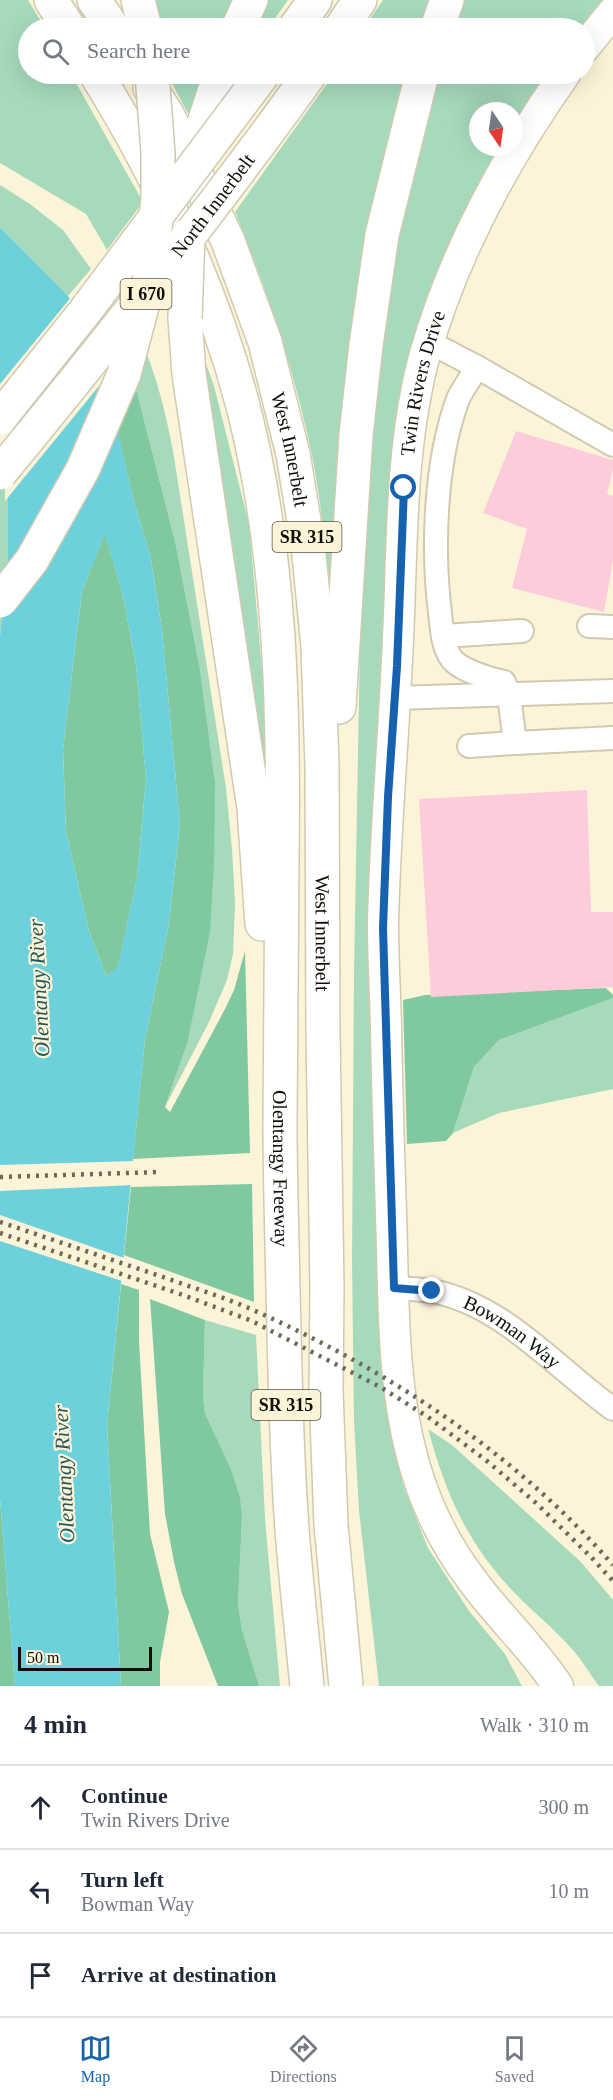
<!DOCTYPE html>
<meta charset="utf-8">
<style>
:root{--surface:#fff;--page:#f6f6f7;--text:#1f2937;--muted:#747a83;--line:#e0e1e3;--accent:#1661b0}
body{margin:0;font-family:"Times New Roman",serif;background:var(--page);color:var(--text)}
.compass{position:absolute;left:469px;top:102px;width:54px;height:54px;border-radius:50%;background:var(--surface);box-shadow:0 6px 24px #0002;rotate:167deg}
.scale{position:absolute;left:18px;bottom:15px;width:134px;box-sizing:border-box;padding-left:6px;border:3px solid #120f07;border-top:0;font-size:16px;line-height:21px;white-space:nowrap;color:#120f07;-webkit-text-stroke:4px #fbf4d9;paint-order:stroke}
.stop{position:absolute;width:18px;height:18px;margin:-14px;border:4px solid #1661b0;border-radius:50%;background:#fff}
.stop.end{background:#1661b0;border-color:#fff;box-shadow:0 2px 6px #0008}
.list{margin:0;padding:0;list-style:none}
h2{display:flex;justify-content:space-between;align-items:center;height:78px;margin:0;padding:0 24px;font-size:26px}
h2 small{font-size:20px;font-weight:400;color:var(--muted)}
.list li{display:grid;grid-template-columns:39px 1fr auto;gap:18px;align-items:center;box-sizing:border-box;height:84px;padding:0 24px;border-top:2px solid var(--line)}
.list b{display:block;font-size:22px;white-space:nowrap}
.list p{margin:0;font-size:20px;white-space:nowrap;color:var(--muted)}
.list em{font-size:20px;font-style:normal;color:var(--muted)}
.icon{flex:none;width:33px;height:33px;fill:none;stroke:currentColor;stroke-width:2;stroke-linecap:round;stroke-linejoin:round}
.map{position:relative;flex:none;width:613px;height:1686px;overflow:hidden}
.search{position:absolute;background:var(--surface);box-shadow:0 6px 24px #0002;left:18px;right:18px;top:18px;height:66px;display:flex;align-items:center;gap:15px;box-sizing:border-box;padding:0 21px;border-radius:33px;color:var(--muted);font-size:22px}
.sheet{height:330px;background:var(--surface)}
nav{display:flex;justify-content:space-around;align-items:center;box-sizing:border-box;height:84px;border-top:2px solid var(--line);background:var(--surface);font-size:16px;color:var(--muted)}
nav a{display:grid;justify-items:center;gap:3px}
nav .on{color:var(--accent)}
.map>svg:first-child{display:block}
</style>
<div class="map">
<svg width="613" height="1686" viewBox="0 0 613 1686">
<rect width="100%" height="100%" fill="#fbf4d9"/>
<path fill="#a6dabb" d="M0 0H28L45 28H28V74H71L143 202 107 250 86 214 0 163Z
M152 0H234L222 28H157Z
M260 0H288L268 28H247Z
M383 0H437L427 28H364Z
M462 0H610L584 28H452Z
M167 74H207L191 119Z
M334 74H414L337 577H329C323 530 319 483 308 437 291 360 265 285 235 212Z
M437 74H554L514 135V111H478V147H506L408 382 388 1416 403 1485 428 1548 469 1611 505 1654 522 1686H379L359 1511 354 1422 352 1260 354 974 361 587 371 406 387 281Z
M0 185 30 204 63 230 91 269 68 296 0 227Z
M196 336 214 386 249 524 264 691 266 769 259 770Z
M144 347C158 381 166 415 173 451L226 788 232 849 235 904 233 954 227 980 209 1022 165 1107 187 1044 199 664 175 541 134 381Z
M0 430 8 463V560L0 636Z
M613 998V1089L499 1113 453 1133 474 1067 499 1040Z
M205 1320 256 1335 265 1519 280 1686H259L242 1630 238 1604 242 1518 215 1435 205 1413 203 1395Z
M428 1429 452 1445 581 1562 613 1600V1686H599C590 1674 582 1660 572 1649 553 1627 529 1609 509 1587 465 1539 445 1491 428 1429Z"/>
<path fill="#80c9a0" d="M134 381 175 541 199 664 215 783 214 863 210 932 187 1044 165 1107 170 1112 225 1009 234 990 245 951 250 1153 133 1159 145 1039 169 923 180 824 162 630 151 559 133 498 117 430Z
M105 533 123 595 136 665 146 779 137 878 118 968 106 976 89 931 66 832 63 749 82 591Z
M606 988 613 995V998L499 1040 474 1067 453 1133 446 1141 407 1144 403 1000 425 995Z
M252 1184 254 1302 124 1255 131 1187Z
M121 1284 139 1290V1340L150 1534 169 1612 160 1662V1686H121L107 1425Z
M150 1299 205 1320 203 1395 205 1413 231 1470 240 1498 242 1518 238 1604 242 1630 259 1686H218L182 1594 174 1562 165 1514Z
M0 1499 15 1686H0Z"/>
<path fill="#6cd1db" fill-rule="evenodd" d="M0 227 68 296 100 352 133 498 151 559 162 630 180 824 169 923 145 1039 107 1425 121 1686H15L0 1499V636L8 560V463L0 430ZM105 534 123 595 136 665 146 779 137 878 118 967 106 976 89 931 66 832 63 749 82 591Z"/>
<path fill="#fbf4d9" d="M72 296 103 350 108 375 5 501V463L0 443V384Z
M135 1161 134 1185 0 1191V1165Z
M0 1215 127 1259 125 1282 0 1241Z"/>
<path fill="#fcccda" d="M516 431 613 460V469L607 494 613 496V560L604 612 512 588 527 529 483 513Z
M587 790 591 912H613V987L431 997 419 799Z"/>
<g fill="none" stroke-linecap="round" stroke-linejoin="round">
<defs>
<g id="minor">
<path d="M429 342 477 367C471 378 463 388 458 399 435 461 432 548 440 613 442 628 442 645 451 658 459 670 490 679 504 682L509 695 515 743 469 746"/>
<path d="M477 367 613 445"/>
<path d="M589 626 613 627"/>
<path d="M443 636 522 631"/>
<path d="M395 698 613 691"/>
<path d="M515 743 613 738"/>
<path id="s1" d="M394 1288C406 1289 419 1289 431 1291 502 1303 557 1369 613 1409"/>
</g>
<g id="major">
<path d="M584 48 613 12"/>
<path id="s2" d="M558 1686C533 1648 499 1617 472 1580 446 1546 427 1508 415 1467 391 1385 394 1297 391 1213 389 1150 387 1088 386 1025 385 991 383 957 383 923 385 835 393 747 397 659 403 558 398 453 425 354 454 253 505 159 565 74"/>
</g>
<g id="highway">
<path d="M51 0 69 28"/>
<path d="M94 0 113 28"/>
<path d="M138 0 145 28"/>
<path d="M238 28 251 0"/>
<path d="M295 28 315 0"/>
<path d="M341 28 360 0"/>
<path d="M437 28 447 0"/>
<path id="s3" d="M96 74C160 177 212 288 243 406 281 554 284 707 282 858 282 947 280 1035 280 1123 280 1179 282 1234 283 1289 285 1369 286 1449 292 1529 296 1582 302 1634 307 1686"/>
<path id="s4" d="M150 88 167 114 228 241 265 342 293 454 308 545 318 646 322 767 323 1033 327 1287 326 1390 331 1525 346 1686"/>
<path d="M284 110 310 74"/>
<path d="M202 129 220 74"/>
<path d="M185 318 189 374 254 808 262 924"/>
<path d="M339 707 356 435 366 345 382 235 422 74"/>
</g>
</defs>
<use href="#minor" stroke="#d0cab0" stroke-width="26"/>
<use href="#major" stroke="#d0cab0" stroke-width="33"/>
<use href="#highway" stroke="#d0cab0" stroke-width="36"/>
<use href="#minor" stroke="#fff" stroke-width="22"/>
<use href="#major" stroke="#fff" stroke-width="30"/>
<use href="#highway" stroke="#fff" stroke-width="33"/>
<path stroke="#6d6859" stroke-width="4.5" stroke-dasharray="3 6" stroke-linecap="butt" d="M0 1177 159 1172
M0 1222C54 1240 109 1259 163 1277 193 1288 224 1297 253 1310 388 1370 515 1453 613 1565
M0 1233 183 1295 252 1321 382 1388 428 1417 487 1461 536 1503 591 1557 613 1581"/>
<defs>
<g id="highway-bridge">
<path d="M185 318 188 235"/>
<path d="M0 418 86 310 263 74"/>
<path id="s5" d="M0 473C98 354 193 234 284 110"/>
<path d="M0 601 32 560 83 469 124 374 151 273 158 197V153L152 74"/>
</g>
</defs>
<use href="#highway-bridge" stroke="#d0cab0" stroke-width="36" stroke-linecap="butt"/>
<use href="#highway-bridge" stroke="#fff" stroke-width="33"/>
</g>
<g fill="none" stroke-linecap="round" stroke-linejoin="round">
<path stroke="#1661b0" stroke-width="8" d="M404 488 397 666 388 797 383 928 394 1288 432 1291"/>
</g>
<g text-anchor="middle" stroke-width="4.5" stroke-linejoin="round" paint-order="stroke">
<g fill="#fbf4d9" stroke="#585446" stroke-width="1.5">
<rect x="120.5" y="279" width="51" height="30" rx="4.5"/>
<rect x="272.5" y="522" width="69" height="30" rx="4.5"/>
<rect x="251.5" y="1390" width="69" height="30" rx="4.5"/>
</g>
<g font-size="18" font-weight="bold" fill="#120f07">
<text x="146" y="300">I 670</text>
<text x="307" y="543">SR 315</text>
<text x="286" y="1411">SR 315</text>
</g>
<g font-size="20" fill="#120f07" stroke="#fbf4d9">
<text dy="7" stroke="none"><textPath href="#s5" startOffset="342">North Innerbelt</textPath></text>
<text dy="7" stroke="none"><textPath href="#s2" startOffset="1352">Twin Rivers Drive</textPath></text>
<text dy="7" stroke="none"><textPath href="#s4" startOffset="390">West Innerbelt</textPath></text>
<text dy="7" stroke="none"><textPath href="#s4" startOffset="876">West Innerbelt</textPath></text>
<text dy="7" stroke="none"><textPath href="#s3" startOffset="1130">Olentangy Freeway</textPath></text>
<text dy="7" stroke="none"><textPath href="#s1" startOffset="129">Bowman Way</textPath></text>
</g>
<g font-size="21" font-style="italic" fill="#285559" stroke="#fbf4d9">
<text transform="translate(39 988) rotate(-93)" y="7">Olentangy River</text>
<text transform="translate(64 1474) rotate(-93)" y="7">Olentangy River</text>
</g>
</g>
</svg>
<svg class="compass" viewBox="-18 -18 36 36"><path d="M0-13l5 13h-10z" fill="#e53935"/><path d="M0 13l5-13h-10z" fill="#747a83"/></svg>
<div class="scale">50 m</div>
<div class="stop" style="left:404px;top:488px"></div>
<div class="stop end" style="left:432px;top:1291px"></div>
<div class="search"><svg class="icon" aria-label="search" viewBox="0 0 24 24"><circle cx="10" cy="10" r="6"/><path d="M15 15l6 6"/></svg>Search here</div>
</div>
<section class="sheet">
<h2>4 min<small>Walk · 310 m</small></h2>
<ul class="list">
<li><svg class="icon" aria-label="ahead" viewBox="0 0 24 24"><path d="M12 20V5M6 11l6-6 6 6"/></svg><div><b>Continue</b><p>Twin Rivers Drive</p></div><em>300 m</em></li>
<li><svg class="icon" aria-label="left" viewBox="0 0 24 24"><path d="M17 20v-9H6M10 6l-5 5 5 5"/></svg><div><b>Turn left</b><p>Bowman Way</p></div><em>10 m</em></li>
<li><svg class="icon" aria-label="arrive" viewBox="0 0 24 24"><path d="M6 21V4h12l-3 4 3 4H6"/></svg><div><b>Arrive at destination</b></div></li>
</ul>
</section>
<nav>
<a class="on"><svg class="icon" aria-label="map" viewBox="0 0 24 24"><path d="M3 6l6-2 6 2 6-2v14l-6 2-6-2-6 2zM9 4v14M15 6v14"/></svg>Map</a>
<a><svg class="icon" aria-label="directions" viewBox="0 0 24 24"><path d="M12 3l9 9-9 9-9-9zM9 14v-3h6M13 9l2 2-2 2"/></svg>Directions</a>
<a><svg class="icon" aria-label="saved" viewBox="0 0 24 24"><path d="M7 4h10v16l-5-4-5 4z"/></svg>Saved</a>
</nav>
